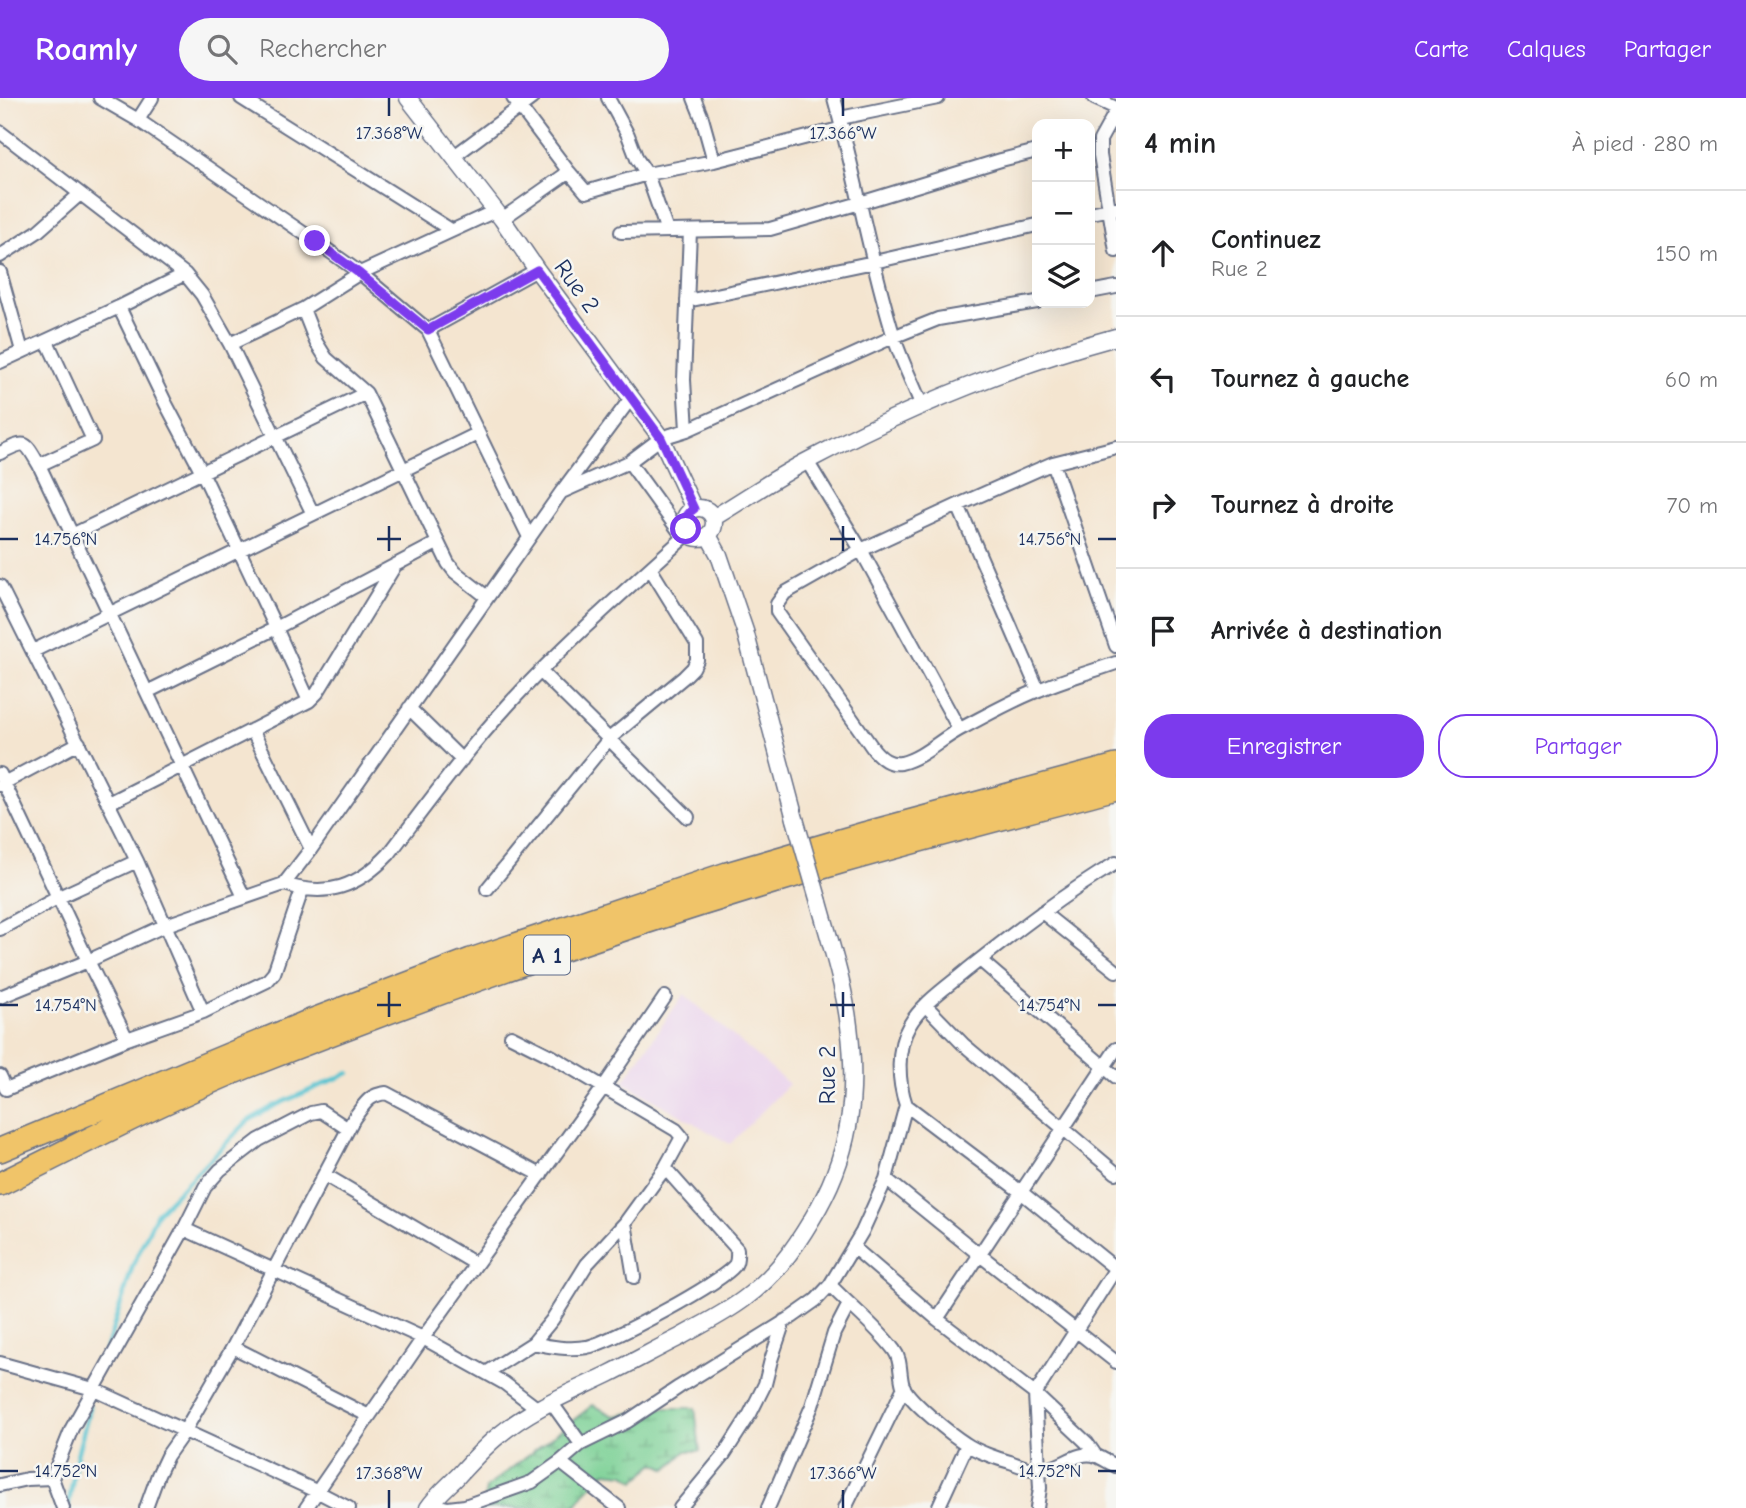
<!DOCTYPE html>
<html lang="fr">
<meta charset="utf-8">
<style>
:root{--surface:#fff;--page:#f6f6f6;--text:#202124;--muted:#757577;--line:#e0e0e0;--accent:#7c3aed}
body{margin:0;font-family:"Comic Neue",sans-serif;background:var(--page);color:var(--text)}
.controls{position:absolute;right:21px;top:21px;display:grid;overflow:hidden;border-radius:14px;box-shadow:0 7px 28px #0002}
.controls button{width:63px;height:63px;display:grid;place-items:center;padding:0;border:0;border-bottom:2px solid var(--line);background:var(--surface);color:var(--text);font:35px sans-serif}
.stop{position:absolute;width:21px;height:21px;margin:-16px;border:5px solid #7c3aed;border-radius:50%;background:#fff}
.stop.end{background:#7c3aed;border-color:#fff;box-shadow:0 2px 7px #0008}
.list{margin:0;padding:0;list-style:none}
h2{display:flex;justify-content:space-between;align-items:center;height:91px;margin:0;padding:0 28px;font-size:30px}
h2 small{font-size:23px;font-weight:400;color:var(--muted)}
.list li{display:grid;grid-template-columns:46px 1fr auto;gap:21px;align-items:center;box-sizing:border-box;height:126px;padding:0 28px;border-top:2px solid var(--line)}
.list b{display:block;font-size:26px;white-space:nowrap}
.list p{margin:0;font-size:23px;white-space:nowrap;color:var(--muted)}
.list em{font-size:23px;font-style:normal;color:var(--muted)}
.actions{display:flex;gap:14px;padding:21px 28px}
.actions a{flex:1;padding:16px 0;border:2px solid var(--accent);border-radius:28px;text-align:center;font-size:24px;color:var(--accent)}
.actions .main{background:var(--accent);color:#fff}
.icon{flex:none;width:38px;height:38px;fill:none;stroke:currentColor;stroke-width:2;stroke-linecap:round;stroke-linejoin:round}
.map{position:relative;flex:none;width:1116px;height:1410px;overflow:hidden}
header{display:flex;align-items:center;gap:42px;box-sizing:border-box;height:98px;padding:0 35px;background:var(--accent);color:#fff}
header strong{font-size:33px}
nav{display:flex;gap:38px;margin-inline-start:auto;font-size:24px}
.search{width:490px;height:63px;background:var(--page);display:flex;align-items:center;gap:18px;box-sizing:border-box;padding:0 24px;border-radius:38px;color:var(--muted);font-size:26px}
main{display:flex}
aside{flex:1;background:var(--surface)}
.map>svg:first-child{display:block}
</style>
<header>
<strong>Roamly</strong>
<div class="search"><svg class="icon" aria-label="search" viewBox="0 0 24 24"><circle cx="10" cy="10" r="6"/><path d="M15 15l6 6"/></svg>Rechercher</div>
<nav><a>Carte</a><a>Calques</a><a>Partager</a></nav>
</header>
<main>
<div class="map">
<svg width="1116" height="1410" viewBox="0 0 1116 1410">
<defs>
<pattern id="wetland-marsh" width="20" height="14" patternUnits="userSpaceOnUse" patternTransform="scale(1.75)"><rect width="20" height="14" fill="#7ad094"/><path d="M1 5h8M5 5V1M11 12h8M15 12V8" fill="none" stroke="#63a97c"/></pattern>
</defs>
<rect width="100%" height="100%" fill="#f6f6f2"/>
<filter id="ink" filterUnits="userSpaceOnUse"><feTurbulence type="fractalNoise" baseFrequency=".0143" numOctaves="2"/><feDisplacementMap in="SourceGraphic" scale="14" xChannelSelector="R" yChannelSelector="G"/><feConvolveMatrix kernelMatrix="1 2 1 2 8 2 1 2 1" color-interpolation-filters="sRGB"/></filter>
<filter id="wash" filterUnits="userSpaceOnUse"><feTurbulence type="fractalNoise" baseFrequency=".00686" numOctaves="4" result="noise"/><feDisplacementMap in="SourceGraphic" scale="28" xChannelSelector="R" yChannelSelector="G"/><feGaussianBlur stdDeviation="1.57" result="paint"/><feColorMatrix in="noise" values="0 0 0 0 0 0 0 0 0 0 0 0 0 0 0 0 0 1.4 0 .05"/><feComposite in="paint" operator="in"/></filter>
<g filter="url(#wash)">
<rect width="100%" height="100%" fill="#f4e5d0"/>
<path fill="#ead1ec" d="M684 896 789 986 730 1046 623 984Z"/>
<path fill="url(#wetland-marsh)" stroke="#4a8079" stroke-width="2" d="M593 1307 614 1318 660 1310H695L700 1353H686L667 1371 655 1365 635 1383 625 1376 606 1374 584 1396 574 1410H484L486 1390Z"/>
<g fill="none" stroke-linecap="round" stroke-linejoin="round">
<path stroke="#57c3d0" stroke-width="4.5" d="M102 1265 133 1167 157 1115 248 1023 274 1008 349 975
M68 1410 77 1357 90 1309"/>
</g>
</g>
<g filter="url(#ink)">
<g fill="none" stroke-linecap="round" stroke-linejoin="round">
<defs>
<path id="minor" d="M100 0 138 22 315 143 360 175 428 232 529 439
M241 0 451 132
M513 0 569 74 586 94 647 76 714 63 843 30
M608 0 628 37 637 61 647 76 667 133
M694 0 702 20 714 63
M834 0C856 78 869 158 893 236 900 260 912 283 921 306
M1094 0 1116 10
M1116 13 1100 42V57L1116 153
M840 20 938 0
M138 22 152 0
M0 34 185 176 202 197 230 246 313 416
M453 59 532 0
M1090 115 1116 110
M502 121 569 74
M621 134 770 131 860 105 1001 62 1037 53
M0 158 37 134 80 96
M0 174 22 253
M1090 194 1116 189
M687 203 874 164 1037 127
M119 209 166 306 202 374 276 530 309 603
M303 211 316 244 326 260 366 295 448 465 455 474 487 499
M428 232 537 172
M230 246 303 211 360 175 495 113
M0 264 119 209 185 176
M687 332 684 282 690 133
M1116 349 1053 365 958 407 861 452 785 495 777 506V514L874 652C881 660 889 667 901 665 923 660 942 640 962 630 987 617 1013 602 1039 592 1064 581 1091 574 1116 565
M0 355C27 342 24 342 39 367L244 799
M807 363 861 452 959 631
M629 364 661 340 687 332 893 239 938 221 1037 204
M1053 365 1116 548
M39 367 93 342 47 243
M564 393 629 364 684 440
M958 407 1038 592
M72 437 366 295
M0 488 137 763 203 914
M33 553 477 336
M540 573 688 719
M147 594 276 530 437 445
M409 610 462 662
M252 632 311 751
M0 676 88 863 127 941
M0 687 79 645
M109 705 309 603 317 595 394 469
M1116 765C1064 796 1015 834 967 872 947 889 922 905 909 928 896 950 898 984 906 1007L1021 1094 1116 1171
M284 786C327 800 358 789 389 756 428 705 466 653 510 605 565 545 628 490 689 435
M487 791 609 641 684 579 693 570 697 562V546L650 470
M1042 814 1116 873
M0 831 59 799 137 763
M980 862 1116 979
M0 899 88 863 166 827 284 786 311 751 562 393 631 300
M926 908 963 946 1116 1075
M0 978 6 991 127 941 203 914 267 883 274 875 302 792
M906 1007 886 1081 862 1134 853 1149 937 1221 1035 1296 1087 1345 1096 1358
M325 1077 476 1166
M886 1081 980 1157 1116 1264
M625 1125 634 1179
M184 1131 423 1240 504 1285 538 1311
M853 1149 830 1187C851 1209 876 1228 894 1252 902 1262 899 1276 903 1288 909 1303 952 1337 966 1346 976 1353 998 1361 1010 1364 1019 1367 1032 1373 1041 1372 1061 1371 1077 1351 1097 1358 1103 1361 1110 1365 1116 1368
M937 1221 1116 951
M533 1245C551 1249 568 1252 587 1249 611 1244 721 1185 735 1167 738 1162 737 1157 737 1151L665 1070
M233 1249 369 1318
M0 1265 93 1291 318 1394 349 1410
M486 1275 533 1245 552 1222 587 1166 625 1125 665 1070 682 1039 676 1032 551 958 511 938
M551 1304 581 1346 628 1323 679 1289 792 1219 816 1202 830 1187
M560 1364 619 1410
M52 1380 63 1410
M0 1387 27 1381 52 1380 72 1330 184 1131 205 1089 220 1072 259 1042 311 1015 321 1013 348 1031
M431 1406 448 1410 465 1408 532 1384 560 1364 581 1346
M146 1410 158 1377 167 1358 184 1334 233 1249 354 1020C365 1006 368 997 386 995L541 1077
M306 1410 423 1240 603 990 665 899
M680 1410 723 1358 750 1316 765 1286 771 1262 784 1223
M768 1410 812 1308 834 1235 849 1206
M845 1410 904 1289
M938 1410 967 1347
M1037 1410 1040 1390 1035 1296 1116 1170"/>
<path id="tertiary" d="M408 0 502 121 537 172 661 340 694 411
M684 425a15 15 0 1 1 30 0a15 15 0 1 1-30 0Z
M713 420C745 401 776 379 809 362 907 310 1009 268 1116 239
M708 437 719 457 745 533 795 721
M428 1410C436 1398 447 1389 457 1379 470 1365 483 1350 498 1338 531 1310 572 1294 609 1276 633 1264 656 1251 680 1239 701 1227 724 1216 744 1201 774 1179 793 1153 812 1121 850 1059 858 999 849 928 844 886 830 844 819 804"/>
<path id="motorway" d="M0 1052 303 926 471 862 727 776 864 736 1116 668
M0 1086C82 1046 163 1002 248 968 442 891 639 822 840 764 931 738 1024 714 1116 690"/>
</defs>
<use href="#minor" stroke="#676f86" stroke-width="16"/>
<use href="#tertiary" stroke="#676f86" stroke-width="19"/>
<use href="#motorway" stroke="#676f86" stroke-width="26"/>
<use href="#minor" stroke="#fff" stroke-width="12"/>
<use href="#tertiary" stroke="#fff" stroke-width="16"/>
<use href="#motorway" stroke="#f0c469" stroke-width="23"/>
<defs>
<path id="tertiary-bridge" d="M795 721 819 804"/>
</defs>
<use href="#tertiary-bridge" stroke="#676f86" stroke-width="19" stroke-linecap="butt"/>
<use href="#tertiary-bridge" stroke="#fff" stroke-width="16"/>
</g>
</g>
<g fill="none" stroke-linecap="round" stroke-linejoin="round" filter="url(#ink)">
<path stroke="#7c3aed" stroke-width="9" d="M315 143 360 176 428 232 537 172 661 340 694 411C686 416 683 422 686 431"/>
</g>
<path fill="none" stroke="#1b2f5e" stroke-width="2.5" d="M389 0V18M843 0V18M389 428V453M843 428V453M0 441H18M377 441H401M830 441H855M1098 441H1116M389 894V919M843 894V919M0 907H18M377 907H401M830 907H855M1098 907H1116M0 1373H18M1098 1373H1116M389 1392V1410M843 1392V1410"/>
<g text-anchor="middle" stroke-width="5" stroke-linejoin="round" paint-order="stroke">
<rect fill="#f6f6f2" stroke="#5d6b8a" stroke-width="2" x="524" y="837.5" width="46" height="39" rx="5"/>
<g font-size="23" font-weight="bold" fill="#1b2f5e">
<text x="547" y="865">A 1</text>
</g>
<g font-size="24" fill="#1b2f5e" stroke="#f6f6f2">
<text transform="translate(577 188) rotate(54)" y="8">Rue 2</text>
<text transform="translate(827 977) rotate(-90)" y="8">Rue 2</text>
</g>
</g>
<g font-size="18" text-anchor="middle" fill="#1b2f5e" stroke="#f6f6f2" stroke-width="5" stroke-linejoin="round" paint-order="stroke">
<text x="389" y="41">17.368°W</text>
<text x="843" y="41">17.366°W</text>
<text x="66" y="447">14.756°N</text>
<text x="1050" y="447">14.756°N</text>
<text x="66" y="913">14.754°N</text>
<text x="1050" y="913">14.754°N</text>
<text x="66" y="1379">14.752°N</text>
<text x="1050" y="1379">14.752°N</text>
<text x="389" y="1381">17.368°W</text>
<text x="843" y="1381">17.366°W</text>
</g>
</svg>
<div class="controls">
<button>+</button>
<button>−</button>
<button><svg class="icon" aria-label="layers" viewBox="0 0 24 24"><path d="M12 4l9 5-9 5-9-5zM3 14l9 5 9-5"/></svg></button>
</div>
<div class="stop" style="left:686px;top:431px"></div>
<div class="stop end" style="left:315px;top:143px"></div>
</div>
<aside>
<h2>4 min<small>À pied · 280 m</small></h2>
<ul class="list">
<li><svg class="icon" aria-label="ahead" viewBox="0 0 24 24"><path d="M12 20V5M6 11l6-6 6 6"/></svg><div><b>Continuez</b><p>Rue 2</p></div><em>150 m</em></li>
<li><svg class="icon" aria-label="left" viewBox="0 0 24 24"><path d="M17 20v-9H6M10 6l-5 5 5 5"/></svg><div><b>Tournez à gauche</b></div><em>60 m</em></li>
<li><svg class="icon" aria-label="right" viewBox="0 0 24 24"><path d="M7 20v-9h11M14 6l5 5-5 5"/></svg><div><b>Tournez à droite</b></div><em>70 m</em></li>
<li><svg class="icon" aria-label="arrive" viewBox="0 0 24 24"><path d="M6 21V4h12l-3 4 3 4H6"/></svg><div><b>Arrivée à destination</b></div></li>
</ul>
<div class="actions"><a class="main">Enregistrer</a><a>Partager</a></div>
</aside>
</main>
